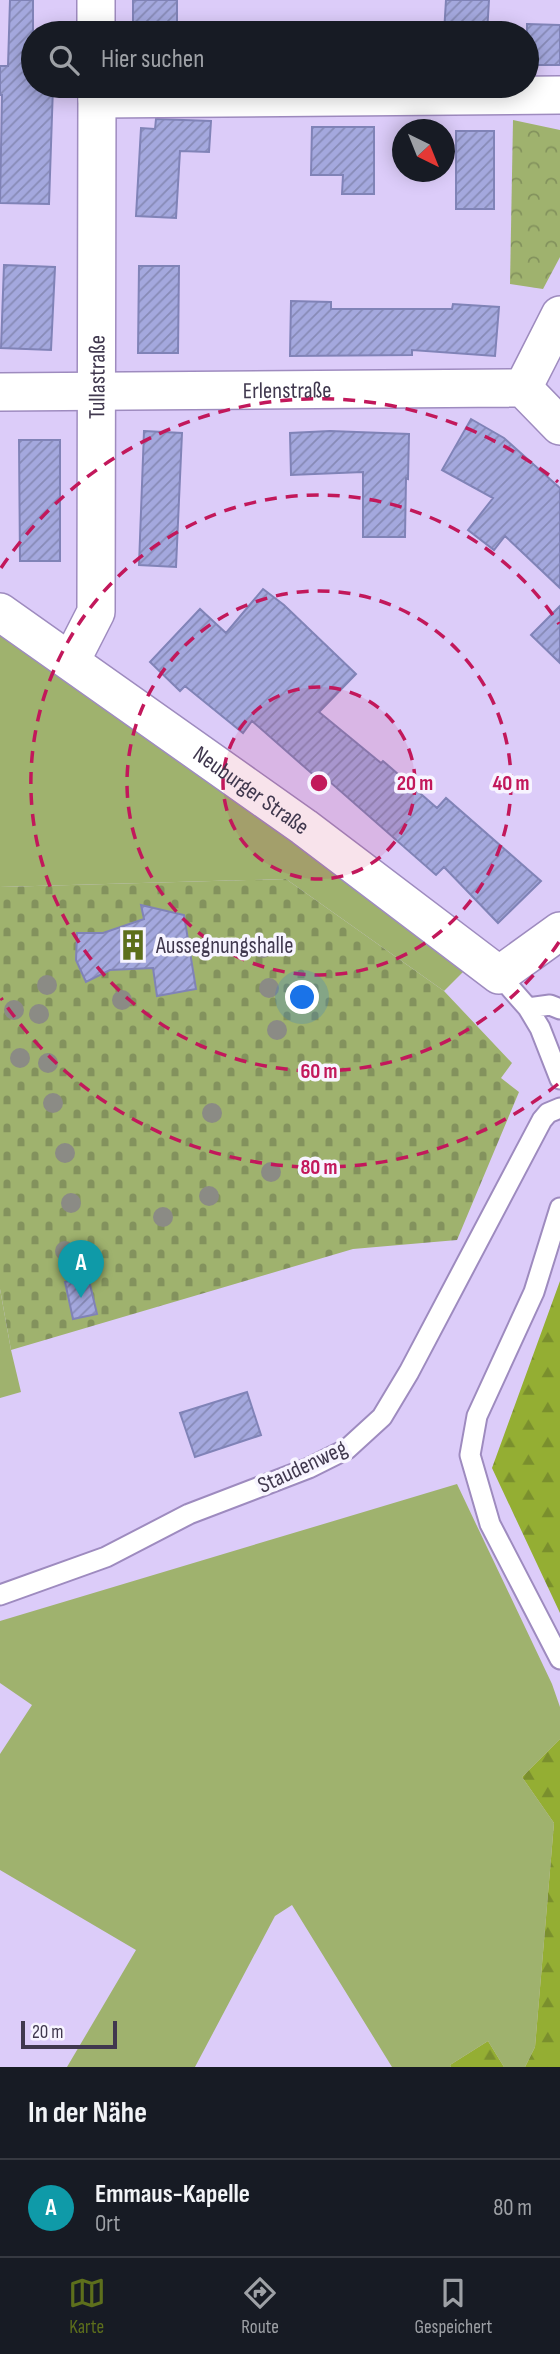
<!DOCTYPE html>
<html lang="de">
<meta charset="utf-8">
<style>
:root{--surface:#171b24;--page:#242831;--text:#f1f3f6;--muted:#9ea1a6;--line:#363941;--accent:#5d6f1c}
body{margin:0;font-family:"Sofia Sans Condensed",sans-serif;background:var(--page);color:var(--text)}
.compass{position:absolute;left:392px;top:119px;width:63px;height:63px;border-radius:50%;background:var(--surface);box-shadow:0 4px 18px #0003;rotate:137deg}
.scale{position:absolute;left:21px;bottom:18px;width:96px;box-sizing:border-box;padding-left:7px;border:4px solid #40384e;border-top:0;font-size:19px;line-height:24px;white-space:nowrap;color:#40384e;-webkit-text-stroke:5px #f7f4ff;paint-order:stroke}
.you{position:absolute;left:303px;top:998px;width:24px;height:24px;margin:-18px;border:5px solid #fff;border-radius:50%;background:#1a73e8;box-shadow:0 0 0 10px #1a73e833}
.badge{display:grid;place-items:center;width:46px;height:46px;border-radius:50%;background:var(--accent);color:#fff;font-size:23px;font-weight:700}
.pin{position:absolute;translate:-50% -58px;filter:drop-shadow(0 2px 4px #0008)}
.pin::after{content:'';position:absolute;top:37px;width:24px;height:21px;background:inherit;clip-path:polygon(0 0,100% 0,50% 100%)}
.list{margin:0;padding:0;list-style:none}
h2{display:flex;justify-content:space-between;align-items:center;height:91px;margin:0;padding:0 28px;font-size:30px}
h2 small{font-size:23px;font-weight:400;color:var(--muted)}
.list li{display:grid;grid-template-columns:46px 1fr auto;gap:21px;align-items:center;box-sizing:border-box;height:98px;padding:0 28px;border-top:2px solid var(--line)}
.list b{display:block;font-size:26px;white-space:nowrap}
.list p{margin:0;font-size:23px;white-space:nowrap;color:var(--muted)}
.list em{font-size:23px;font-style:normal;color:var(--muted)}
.icon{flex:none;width:38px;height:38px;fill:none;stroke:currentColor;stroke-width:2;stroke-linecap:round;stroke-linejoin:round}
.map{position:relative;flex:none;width:560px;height:2067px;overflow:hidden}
.search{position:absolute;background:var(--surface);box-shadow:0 4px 18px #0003;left:21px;right:21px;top:21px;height:77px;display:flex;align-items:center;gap:18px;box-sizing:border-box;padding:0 24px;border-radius:38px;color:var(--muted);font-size:26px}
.sheet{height:189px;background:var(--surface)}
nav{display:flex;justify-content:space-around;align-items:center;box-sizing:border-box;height:98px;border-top:2px solid var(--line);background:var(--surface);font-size:19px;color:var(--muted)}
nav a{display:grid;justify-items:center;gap:4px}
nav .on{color:var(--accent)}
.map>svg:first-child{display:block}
</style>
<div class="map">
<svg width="560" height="2067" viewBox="0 0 560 2067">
<defs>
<pattern id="forest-firs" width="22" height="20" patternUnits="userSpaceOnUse" patternTransform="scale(1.75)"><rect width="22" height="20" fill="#94ae33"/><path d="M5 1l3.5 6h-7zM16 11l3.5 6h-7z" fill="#7a8f2d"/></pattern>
<pattern id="cemetery-stones" width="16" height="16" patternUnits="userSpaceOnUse" patternTransform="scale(1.75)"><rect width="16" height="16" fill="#9fb26e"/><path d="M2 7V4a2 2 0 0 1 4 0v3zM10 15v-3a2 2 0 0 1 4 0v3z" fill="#83925d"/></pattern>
<pattern id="park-crowns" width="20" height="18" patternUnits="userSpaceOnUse" patternTransform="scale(1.75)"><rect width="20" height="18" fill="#9fb26e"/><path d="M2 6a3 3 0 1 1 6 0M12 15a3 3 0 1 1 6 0" fill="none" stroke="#83925d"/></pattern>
<pattern id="building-hatch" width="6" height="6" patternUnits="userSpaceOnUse" patternTransform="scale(1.75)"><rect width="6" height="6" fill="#a4a8de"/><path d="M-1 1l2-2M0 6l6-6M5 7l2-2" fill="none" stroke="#878ab6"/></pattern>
</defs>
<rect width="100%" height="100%" fill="#dcccf9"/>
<path fill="#9fb26e" d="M0 626 465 970 444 991 286 879 0 887Z
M0 1289 11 1350 21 1392 0 1398Z
M457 1484 552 1684 560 1707V1739L522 1777 554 1823 535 2047 525 2067H504L488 2041 450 2065 451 2067H392L292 1905 275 1916 195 2067H67L136 1950 0 1870V1754L32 1705 0 1683V1621Z"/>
<path fill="url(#forest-firs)" d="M560 1281V1613L492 1468Z
M560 1739V2067H525L535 2047 554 1823 522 1777Z
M488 2041 504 2067H451L450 2065Z"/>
<path fill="url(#cemetery-stones)" d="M286 879 444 991 512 1063 501 1078 519 1092 457 1240 353 1249 11 1350 0 1289V887Z"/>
<path fill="url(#park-crowns)" d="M513 120 560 130V257L543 289 510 284Z"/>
<path fill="url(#building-hatch)" stroke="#8083b7" stroke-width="2" d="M10 0H33V86H53L49 204 0 203 2 95H0V66H8Z
M133 0H177V33H133Z
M446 0H489L487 33H444Z
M527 24 560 25V65H527Z
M156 119 211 121 209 152 180 151 176 218 136 216 141 128 155 129Z
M312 127H374V194H342L343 175H311Z
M456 131H494V209H456Z
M4 265 55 267 51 350 1 348Z
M139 266H179L178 353H138Z
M291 301 331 302V309H452L453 304 499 307 495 356 412 350V355L290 356Z
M471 419 504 438 560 488V588L505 536 494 550 468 530 493 498 442 470Z
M144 431 182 433 176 567 139 565Z
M330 431 409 434 408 479 406 478 405 537H363V472L291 475 290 433Z
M19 440H60V561H20Z
M263 589 284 605 356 674 319 712 381 763 383 761 437 808 446 798 541 881 498 923 444 867 436 875 321 774 317 778 252 721 243 733 185 686 180 691 150 662 200 609 226 633Z
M560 606V663L531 635Z
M141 905 184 915 196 989 157 996 153 968 110 970 86 982 76 960 77 933H103L144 919Z
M88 1276 97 1314 73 1319 65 1282Z
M247 1392 261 1435 195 1457 180 1413Z"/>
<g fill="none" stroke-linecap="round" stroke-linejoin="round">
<defs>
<path id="service" d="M499 975 528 1008 540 1028 560 1079
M528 1008 550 1005 560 1009
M560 1208 534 1292 477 1416 470 1455 490 1524 560 1659
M0 1595 106 1557 189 1514 309 1468 347 1449 382 1417 409 1372 542 1120 548 1113 560 1108"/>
<g id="minor">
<path d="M96 0V33"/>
<path d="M97 99 560 95"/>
<path d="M523 388 560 315"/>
<path id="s1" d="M0 392 523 388 560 426"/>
<path id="s2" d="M0 612 304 827 499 975 560 931"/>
<path id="s3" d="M71 661 96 612 97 86"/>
</g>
</defs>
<use href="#service" stroke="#9e8bbf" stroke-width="23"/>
<use href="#minor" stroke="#9e8bbf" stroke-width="40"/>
<use href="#service" stroke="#fff" stroke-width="19"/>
<use href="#minor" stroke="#fff" stroke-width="37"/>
</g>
<g fill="#8b8b85">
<circle cx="263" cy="948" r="10"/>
<circle cx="47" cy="985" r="10"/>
<circle cx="269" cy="988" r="10"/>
<circle cx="122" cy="1000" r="10"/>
<circle cx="14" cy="1010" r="10"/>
<circle cx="39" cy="1014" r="10"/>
<circle cx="277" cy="1030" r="10"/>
<circle cx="20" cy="1058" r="10"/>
<circle cx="48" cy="1063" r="10"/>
<circle cx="53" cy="1103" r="10"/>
<circle cx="212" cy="1113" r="10"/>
<circle cx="65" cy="1153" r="10"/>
<circle cx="271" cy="1172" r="10"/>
<circle cx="209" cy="1196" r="10"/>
<circle cx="71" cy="1203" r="10"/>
<circle cx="163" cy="1217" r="10"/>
<circle cx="65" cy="1251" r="10"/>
</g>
<circle cx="319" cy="783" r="96" fill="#c2185b" fill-opacity=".12"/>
<g fill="none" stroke="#c2185b" stroke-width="3.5" stroke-dasharray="12 9">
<circle cx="319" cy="783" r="96"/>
<circle cx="319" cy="783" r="192"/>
<path d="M559 942A288 288 0 1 1 559 624"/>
<path d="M558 1084A384 384 0 0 1 1 998M1 568A384 384 0 0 1 558 482"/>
</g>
<defs>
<symbol id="building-bare" viewBox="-9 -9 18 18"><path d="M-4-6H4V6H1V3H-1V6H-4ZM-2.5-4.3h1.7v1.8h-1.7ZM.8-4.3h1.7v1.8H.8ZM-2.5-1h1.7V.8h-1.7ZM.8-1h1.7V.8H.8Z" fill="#5d6f1c" stroke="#f7f4ff" stroke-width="2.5" paint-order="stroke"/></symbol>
</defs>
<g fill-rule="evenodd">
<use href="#building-bare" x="111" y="923" width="44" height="44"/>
</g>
<g text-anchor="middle" stroke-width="7" stroke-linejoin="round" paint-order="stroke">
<g font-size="23" fill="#40384e" stroke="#f7f4ff">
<text dy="8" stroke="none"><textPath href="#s3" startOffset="290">Tullastraße</textPath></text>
<text dy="8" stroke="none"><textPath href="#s1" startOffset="287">Erlenstraße</textPath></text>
<text dy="8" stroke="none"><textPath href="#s2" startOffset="308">Neuburger Straße</textPath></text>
<text transform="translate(302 1466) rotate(-25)" y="8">Staudenweg</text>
</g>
<g font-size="23" fill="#40384e" stroke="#f7f4ff" text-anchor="start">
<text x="156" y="953">Aussegnungshalle</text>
</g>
</g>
<circle cx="319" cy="783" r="10" fill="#c2185b" stroke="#f7f4ff" stroke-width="3.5"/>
<g font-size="21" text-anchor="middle" font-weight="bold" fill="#c2185b" stroke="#f7f4ff" stroke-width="7" stroke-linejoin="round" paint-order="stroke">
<text x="415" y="790">20 m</text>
<text x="511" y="790">40 m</text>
<text x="319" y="1078">60 m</text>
<text x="319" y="1174">80 m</text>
</g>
</svg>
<svg class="compass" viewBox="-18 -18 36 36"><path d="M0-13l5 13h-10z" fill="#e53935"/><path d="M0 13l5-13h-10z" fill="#9ea1a6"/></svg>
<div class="scale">20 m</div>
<div class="you"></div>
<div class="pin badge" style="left:81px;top:1298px;background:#0f9aa8">A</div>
<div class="search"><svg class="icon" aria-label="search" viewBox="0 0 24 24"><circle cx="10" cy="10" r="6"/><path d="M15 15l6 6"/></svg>Hier suchen</div>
</div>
<section class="sheet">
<h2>In der Nähe<small></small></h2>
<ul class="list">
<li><span class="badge" style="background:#0f9aa8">A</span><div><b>Emmaus-Kapelle</b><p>Ort</p></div><em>80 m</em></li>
</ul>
</section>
<nav>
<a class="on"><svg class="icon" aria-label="map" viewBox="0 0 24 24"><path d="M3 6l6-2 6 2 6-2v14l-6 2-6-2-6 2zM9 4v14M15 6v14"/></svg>Karte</a>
<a><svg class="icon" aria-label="directions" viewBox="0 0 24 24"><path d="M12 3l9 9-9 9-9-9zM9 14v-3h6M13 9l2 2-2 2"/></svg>Route</a>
<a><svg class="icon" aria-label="saved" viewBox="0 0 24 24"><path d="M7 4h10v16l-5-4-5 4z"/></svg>Gespeichert</a>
</nav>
